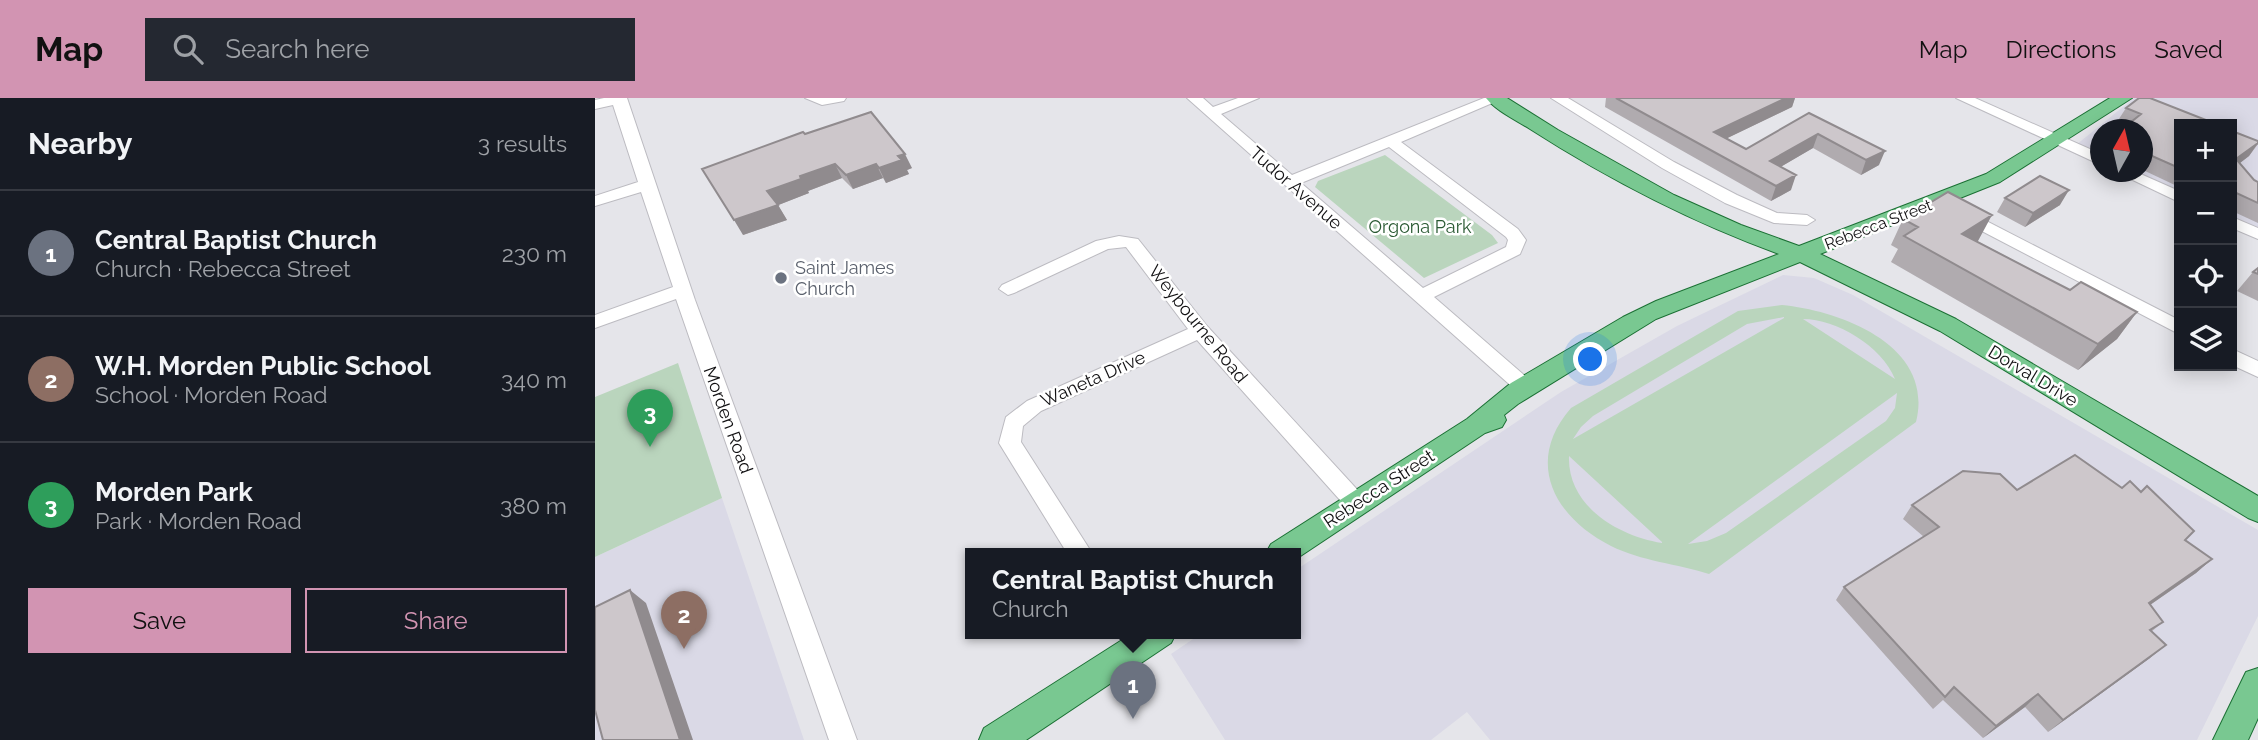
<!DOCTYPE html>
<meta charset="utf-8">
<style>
:root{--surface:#171b24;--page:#242831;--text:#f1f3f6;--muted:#9ea1a6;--line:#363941;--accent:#d294b2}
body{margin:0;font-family:Raleway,sans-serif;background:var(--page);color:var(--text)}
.controls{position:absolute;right:21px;top:21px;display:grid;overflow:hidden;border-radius:0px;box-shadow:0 4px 18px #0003}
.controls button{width:63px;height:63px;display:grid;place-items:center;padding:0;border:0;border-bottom:2px solid var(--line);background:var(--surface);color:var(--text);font:35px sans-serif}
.compass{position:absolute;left:1495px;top:21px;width:63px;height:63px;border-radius:50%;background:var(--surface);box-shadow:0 4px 18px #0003;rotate:8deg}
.you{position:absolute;left:996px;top:262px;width:24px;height:24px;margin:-18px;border:5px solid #fff;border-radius:50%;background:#1a73e8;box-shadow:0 0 0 10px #1a73e833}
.badge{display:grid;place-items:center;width:46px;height:46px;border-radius:50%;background:var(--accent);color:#fff;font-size:23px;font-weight:700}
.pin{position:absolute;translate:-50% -58px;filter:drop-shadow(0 2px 4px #0008)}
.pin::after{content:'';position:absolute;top:37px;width:24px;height:21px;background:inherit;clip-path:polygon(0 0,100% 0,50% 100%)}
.popup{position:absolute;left:370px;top:450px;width:336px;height:91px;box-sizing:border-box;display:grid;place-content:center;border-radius:0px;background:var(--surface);filter:drop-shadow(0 2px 5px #0005);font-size:23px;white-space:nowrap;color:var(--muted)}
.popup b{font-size:26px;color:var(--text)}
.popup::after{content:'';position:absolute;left:50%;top:100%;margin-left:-14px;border:14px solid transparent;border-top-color:var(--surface)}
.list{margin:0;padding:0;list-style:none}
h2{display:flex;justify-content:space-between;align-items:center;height:91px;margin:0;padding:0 28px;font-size:30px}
h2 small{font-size:23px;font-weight:400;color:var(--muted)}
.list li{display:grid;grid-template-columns:46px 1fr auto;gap:21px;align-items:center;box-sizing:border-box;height:126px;padding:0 28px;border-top:2px solid var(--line)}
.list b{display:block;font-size:26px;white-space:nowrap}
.list p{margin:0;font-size:23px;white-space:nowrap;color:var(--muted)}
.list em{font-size:23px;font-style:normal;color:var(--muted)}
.actions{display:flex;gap:14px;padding:21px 28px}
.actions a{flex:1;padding:16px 0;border:2px solid var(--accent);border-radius:0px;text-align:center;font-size:24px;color:var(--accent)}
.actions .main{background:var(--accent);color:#111}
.icon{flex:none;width:38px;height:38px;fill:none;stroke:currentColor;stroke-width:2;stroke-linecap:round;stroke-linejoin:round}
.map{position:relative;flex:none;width:1663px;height:642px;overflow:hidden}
header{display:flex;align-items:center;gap:42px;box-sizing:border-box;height:98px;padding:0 35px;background:var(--accent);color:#111}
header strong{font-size:33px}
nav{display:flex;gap:38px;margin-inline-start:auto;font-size:24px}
.search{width:490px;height:63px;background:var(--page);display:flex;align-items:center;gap:18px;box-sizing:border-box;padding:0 24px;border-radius:0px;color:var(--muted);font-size:26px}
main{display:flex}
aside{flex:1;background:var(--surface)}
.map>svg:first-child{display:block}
</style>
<header>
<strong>Map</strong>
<div class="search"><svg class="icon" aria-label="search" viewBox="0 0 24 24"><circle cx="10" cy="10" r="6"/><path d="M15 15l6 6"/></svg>Search here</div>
<nav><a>Map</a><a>Directions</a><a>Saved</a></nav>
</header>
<main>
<aside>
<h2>Nearby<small>3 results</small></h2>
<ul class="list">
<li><span class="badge" style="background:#6b7280">1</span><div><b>Central Baptist Church</b><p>Church · Rebecca Street</p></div><em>230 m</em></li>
<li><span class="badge" style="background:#8d6e63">2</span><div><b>W.H. Morden Public School</b><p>School · Morden Road</p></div><em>340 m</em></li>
<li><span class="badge" style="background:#2e9e5b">3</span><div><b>Morden Park</b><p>Park · Morden Road</p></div><em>380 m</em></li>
</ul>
<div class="actions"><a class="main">Save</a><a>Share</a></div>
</aside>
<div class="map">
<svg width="1663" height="642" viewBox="0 0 1663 642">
<rect width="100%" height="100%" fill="#e5e5ea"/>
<path fill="#dad9e6" d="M1539 0H1663V132L1637 119V26H1584V95L1537 74H1548V32H1506L1505 59 1481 47Z
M1188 177 1219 180 1258 197 1663 432V518L1602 642H895L872 614 836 642H630L576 556 607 535H701V472L966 294 1082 228Z
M127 400 209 642H0V459Z"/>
<path fill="#bad5bd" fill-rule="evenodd" d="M790 57 897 137 903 145 829 180 720 89 723 83Z
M1187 207C1247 213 1340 248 1321 324L1114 476C1083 466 1046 463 1016 448 959 419 929 364 976 310L1143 213ZM1189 219V220L978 341 986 329 998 318 1152 226ZM1208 221C1241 221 1287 248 1300 281ZM1302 295 1300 310 1291 323 1131 435 1112 443 1093 446ZM974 358 1067 444V445C1023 438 972 408 974 358Z
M83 265 127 400 0 459V299Z"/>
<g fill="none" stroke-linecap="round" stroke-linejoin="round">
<defs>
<path id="minor" d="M9 0H32L100 202 262 642H234L81 201 0 230V217L78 189 46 94 0 108V98L43 84 18 7 0 11V2Z
M210 0H251L249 3 227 7Z
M592 0H608L618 9 643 0H664L626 16 697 77 889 0H909L806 44 923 131 931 142 925 156 839 199 937 284 940 289 937 294 930 296 923 294ZM794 49 911 139 913 142 911 149 828 190 706 85Z
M956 0H973L1079 64 1142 97 1182 115 1212 117 1220 122 1212 127 1179 125 1130 105 1067 70Z
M1361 0H1380L1506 56V67Z
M1521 74H1541L1584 93V104Z
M1366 110 1584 222V236L1360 119 1358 115Z
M1637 119 1663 130V141L1637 130Z
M524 138 543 141 612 228 769 399 772 405 769 411 761 414 753 411 602 242 446 313 428 328 426 344 497 455H472L404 345 411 319 432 303 593 231 531 149 513 151 419 195 413 197 404 191 407 187 501 143Z
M1637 251 1663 263V279L1637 267Z"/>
<path id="major" d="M891 0H912L963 32 1079 97 1146 127 1204 148 1391 76 1515 0H1537L1405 84 1225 156 1361 221 1663 398V424L1653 420 1345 233 1205 164 1061 221 923 306 909 317 911 322 907 329 890 335 701 461V455H671L676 446 872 321 916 285 1028 219 1061 203 1184 156C1096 124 1013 81 935 31 921 22 901 13 891 0Z
M538 535H581L576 545 431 642H384L389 630Z
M1663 570V620L1653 642H1618L1651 574Z"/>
</defs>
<use href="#minor" stroke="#bcbbc1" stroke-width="2"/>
<use href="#major" stroke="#1b7034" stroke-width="2"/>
<use href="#minor" fill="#fff" fill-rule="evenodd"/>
<use href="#major" fill="#79c891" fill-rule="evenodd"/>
</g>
<path fill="#b0abaf" d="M1011 0H1200L1197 9 1132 40 1151 51 1214 15 1284 67 1266 77 1218 50 1185 69 1196 92 1176 103 1010 9Z
M1531 10 1584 26V89L1548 72V32L1531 27 1522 24Z
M1637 33 1663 43V46L1654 58 1645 65 1659 82 1663 84V125L1637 113Z
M210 36 317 70 312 72 314 76 291 85 288 80 258 91 247 80 213 93 214 95 183 107 192 122 148 137Z
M1410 100 1465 107 1430 129 1402 114Z
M1308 121 1383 143H1382L1475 192 1542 214 1522 241 1483 272 1296 164 1303 151 1296 147Z
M1663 170V203L1642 193 1658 174Z
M1422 392 1590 442 1617 461 1601 475 1555 507 1568 524 1556 534 1555 560 1453 634 1430 609 1388 640 1348 602 1338 611 1241 502 1249 489 1329 439 1308 421 1317 407Z"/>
<path fill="#908b8e" d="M1191 0H1200L1197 9 1116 48 1119 34Z
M1223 36 1218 50 1170 78 1175 63Z
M1663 45 1654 58 1637 71 1641 61Z
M1290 53 1284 67 1266 77 1271 62Z
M310 56 317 70 312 72 314 76 291 85 284 70 303 58Z
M240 66 247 80 213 93 214 95 181 108 172 93 205 78Z
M281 66 288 80 258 91 251 77Z
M1201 77 1196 92 1176 103 1181 88Z
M1474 92 1465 107 1430 129 1438 115Z
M183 107 192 122 148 137 139 122Z
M1397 117 1383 143 1354 162 1367 136Z
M1542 214 1522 241 1483 272 1503 246Z
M1617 461 1601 475 1539 518 1554 505Z
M35 492 51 505 98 642H85Z
M1571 547 1555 560 1453 634 1468 622Z
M1443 596 1430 609 1388 640 1401 628Z"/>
<path fill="#cdc7cb" stroke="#908b8e" stroke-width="2" d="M1021 0H1191L1119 34 1151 51 1214 15 1290 53 1271 62 1223 36 1175 63 1201 77 1181 88Z
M1544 0H1555L1621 26H1584V70L1548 54V32H1526L1546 16 1531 10Z
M276 14 310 56 303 58 307 62 284 70 281 66 251 77 240 66 205 78 206 81 172 93 183 107 139 122 107 71 208 34 210 36Z
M1637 33 1663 43V45L1641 61 1659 82 1663 84V105L1637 93Z
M1445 78 1474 92 1438 115 1410 100Z
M1353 94 1397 117 1367 136 1475 192 1486 184 1542 214 1503 246 1309 138 1323 129 1308 121Z
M1663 170V176L1658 174Z
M1480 357 1527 390 1535 383 1546 394 1552 388 1599 433 1590 442 1617 461 1554 505 1568 524 1555 532 1571 547 1468 622 1443 596 1401 628 1359 589 1350 599 1249 489 1344 429 1317 407 1368 373 1405 376 1422 392Z
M35 492 85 642H8L0 612V509Z"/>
<circle fill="#6b7280" stroke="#fff" stroke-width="2.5" cx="186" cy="180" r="7"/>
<g text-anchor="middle" stroke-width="5" stroke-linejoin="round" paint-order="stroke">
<g font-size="16" fill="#111012" stroke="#fff">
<text transform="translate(1283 126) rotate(-21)" y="6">Rebecca Street</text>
</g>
<g font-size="18" fill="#111012" stroke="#fff">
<text transform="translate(701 90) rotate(41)" y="6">Tudor Avenue</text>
<text transform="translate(603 226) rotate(51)" y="6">Weybourne Road</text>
<text transform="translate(1438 278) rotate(31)" y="6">Dorval Drive</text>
<text transform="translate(498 281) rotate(-24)" y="6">Waneta Drive</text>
<text transform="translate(133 322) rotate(70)" y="6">Morden Road</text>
<text transform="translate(784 391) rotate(-33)" y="6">Rebecca Street</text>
</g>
<g font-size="18" fill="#295932" stroke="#fff">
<text x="825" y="135">Orgona Park</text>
</g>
<g font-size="18" fill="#5b616d" stroke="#fff" text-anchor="start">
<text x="200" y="176">Saint James<tspan x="200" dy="21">Church</tspan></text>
</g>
</g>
</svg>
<div class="controls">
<button>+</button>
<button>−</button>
<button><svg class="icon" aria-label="locate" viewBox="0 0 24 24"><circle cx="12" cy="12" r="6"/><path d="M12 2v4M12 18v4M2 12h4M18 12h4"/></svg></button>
<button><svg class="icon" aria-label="layers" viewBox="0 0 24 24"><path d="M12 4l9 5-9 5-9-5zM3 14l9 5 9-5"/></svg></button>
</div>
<svg class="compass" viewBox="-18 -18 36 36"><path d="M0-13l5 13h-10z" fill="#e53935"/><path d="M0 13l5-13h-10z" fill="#9ea1a6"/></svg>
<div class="you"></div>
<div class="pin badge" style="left:538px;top:621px;background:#6b7280">1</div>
<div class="popup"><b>Central Baptist Church</b>Church</div>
<div class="pin badge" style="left:89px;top:551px;background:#8d6e63">2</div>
<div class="pin badge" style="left:55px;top:349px;background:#2e9e5b">3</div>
</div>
</main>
